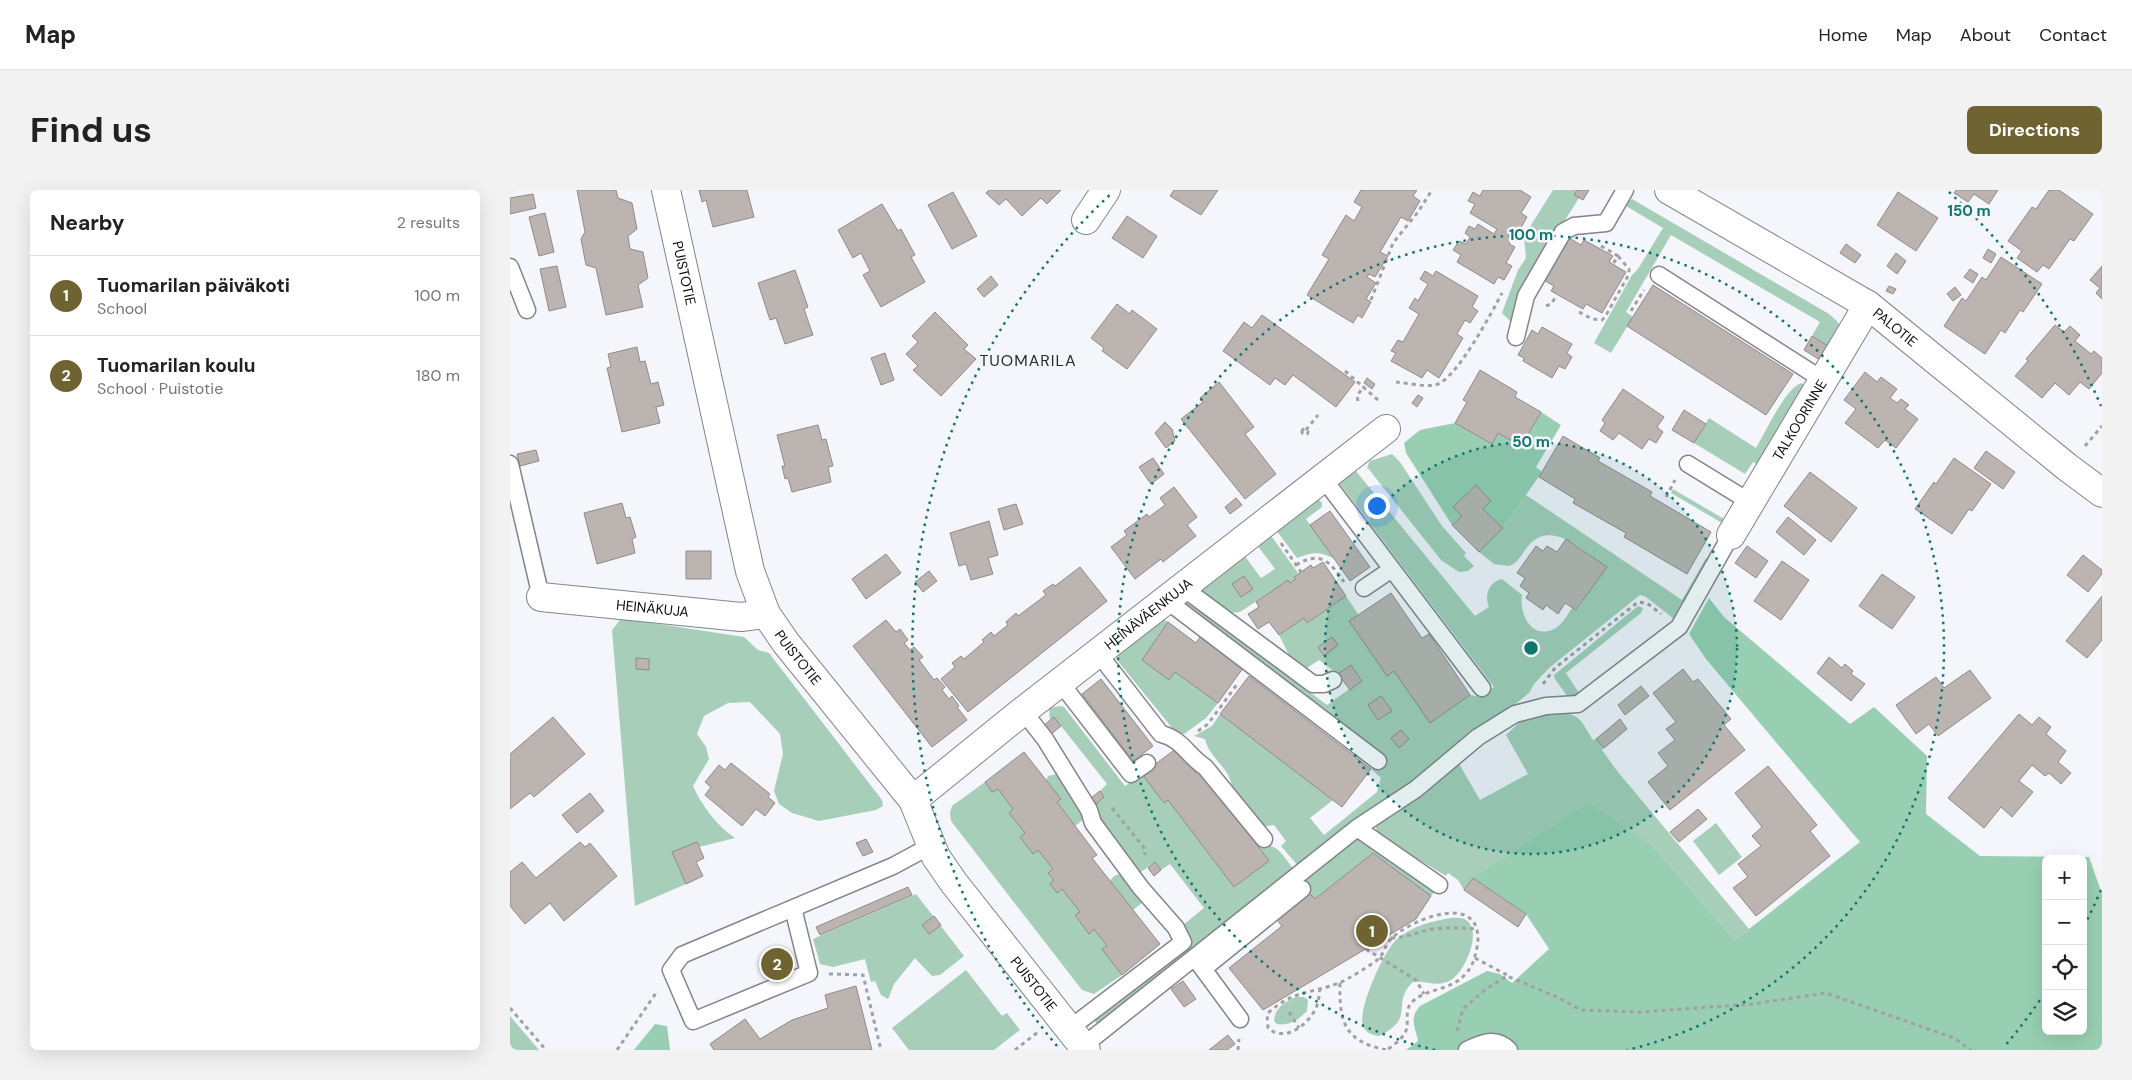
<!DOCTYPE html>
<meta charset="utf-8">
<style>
:root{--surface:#fff;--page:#f2f2f2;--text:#222;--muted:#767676;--line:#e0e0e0;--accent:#6f6431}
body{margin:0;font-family:"DM Sans",sans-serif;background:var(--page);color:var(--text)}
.controls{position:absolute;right:15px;bottom:15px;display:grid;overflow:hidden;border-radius:8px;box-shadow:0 5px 20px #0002}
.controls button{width:45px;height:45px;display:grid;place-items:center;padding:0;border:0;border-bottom:1px solid var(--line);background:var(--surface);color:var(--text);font:25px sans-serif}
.you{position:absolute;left:866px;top:315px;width:18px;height:18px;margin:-12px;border:4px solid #fff;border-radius:50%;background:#1a73e8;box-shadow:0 0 0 8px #1a73e833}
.badge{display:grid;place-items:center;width:32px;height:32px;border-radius:50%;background:var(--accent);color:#fff;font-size:16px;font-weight:700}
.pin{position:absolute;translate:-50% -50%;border:2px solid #fff;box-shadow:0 1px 5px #0006}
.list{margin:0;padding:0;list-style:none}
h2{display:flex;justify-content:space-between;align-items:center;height:65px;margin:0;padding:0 20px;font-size:21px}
h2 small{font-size:16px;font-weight:400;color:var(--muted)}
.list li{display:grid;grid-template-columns:32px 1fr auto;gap:15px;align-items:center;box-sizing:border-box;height:80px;padding:0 20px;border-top:1px solid var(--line)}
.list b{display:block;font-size:19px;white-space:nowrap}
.list p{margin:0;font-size:16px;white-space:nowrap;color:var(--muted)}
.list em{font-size:16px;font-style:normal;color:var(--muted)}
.icon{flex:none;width:28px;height:28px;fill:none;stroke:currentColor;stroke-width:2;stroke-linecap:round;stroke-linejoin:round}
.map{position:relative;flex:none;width:1592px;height:860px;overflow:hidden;border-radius:8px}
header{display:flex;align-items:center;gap:30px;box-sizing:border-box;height:70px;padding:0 25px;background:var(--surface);border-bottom:1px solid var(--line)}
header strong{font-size:24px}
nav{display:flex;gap:28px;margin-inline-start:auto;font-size:18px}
.intro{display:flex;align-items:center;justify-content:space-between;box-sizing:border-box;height:120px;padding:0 30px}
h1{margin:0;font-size:35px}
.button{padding:12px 22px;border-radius:8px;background:var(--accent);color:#fff;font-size:18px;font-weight:700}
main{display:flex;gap:30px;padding:0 30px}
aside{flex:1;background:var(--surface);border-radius:8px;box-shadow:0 5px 20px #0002}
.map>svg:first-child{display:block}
</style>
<header>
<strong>Map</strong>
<nav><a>Home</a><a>Map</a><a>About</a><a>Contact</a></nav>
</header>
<div class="intro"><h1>Find us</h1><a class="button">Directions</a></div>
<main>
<aside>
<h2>Nearby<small>2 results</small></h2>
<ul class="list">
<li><span class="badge">1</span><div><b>Tuomarilan päiväkoti</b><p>School</p></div><em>100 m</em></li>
<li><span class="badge">2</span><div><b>Tuomarilan koulu</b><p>School · Puistotie</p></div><em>180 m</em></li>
</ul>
</aside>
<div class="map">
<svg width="1592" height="860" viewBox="0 0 1592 860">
<rect width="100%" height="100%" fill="#f5f5fc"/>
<path fill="#a6ceb8" d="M1043 0H1067L1064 5 1069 8 1052 35 1003 134 992 123 1008 80 1016 68 1014 48 1016 43Z
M1122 9 1319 124 1327 131 1330 136 1318 156 1302 146 1310 132 1161 45 1116 122 1123 127 1101 163 1084 153 1122 85 1128 79 1153 38 1116 16 1117 13Z
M1291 193 1299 198 1252 277 1243 272 1235 284 1184 253 1199 228 1246 258C1255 243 1275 199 1291 193Z
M882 264 890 272 932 336 956 363 954 366 964 376 958 381 949 382 931 370 857 277 860 271Z
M845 280 965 426 979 417C974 405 979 392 992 389L1012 405C1009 424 1021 450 1044 439 1052 435 1057 425 1062 418L1067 420 1096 377C1077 364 1043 329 1020 354 1012 362 1010 372 999 376L984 374 969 362 993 338 1016 305 1172 410 1196 368 1199 371 1164 429 1136 407 1130 405 1039 478 1024 494 1019 503 985 530 905 592 865 617 789 677 771 656 776 651 764 635 749 637 722 597C720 578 699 568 695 549L684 546 702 536 710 524 823 610 800 628 814 645 867 602 871 588 861 579 874 571 669 417 675 409 817 515 852 490 841 475 828 484 809 470 794 480 781 469 769 445 794 428 797 433 836 406 920 532 960 505 971 507 984 497 830 294 831 287Z
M1163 299 1214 329 1212 333 1161 303Z
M808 309 812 313V317L796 329 825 369C809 361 803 362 787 368L763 336Z
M757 340 788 383 784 387 786 389 780 393 777 391 730 422C713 425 700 412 690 400L731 361 751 388 765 379 744 351Z
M1128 416 1133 418 1131 423 1056 483 1069 503 1066 506 1058 507 1045 489 1044 485Z
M652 428 658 432 632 470 659 490 665 482 708 513 696 528 674 544 667 543 663 539 607 470 610 460Z
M116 429 234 447 248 460 259 463 372 610 373 616 366 620 309 631 282 623 269 614 264 601 273 564 270 544 240 512 218 513 194 526 187 544 196 557 199 569 183 596C192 616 207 636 225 648L189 657 187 652 163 662 176 694 125 716 102 440 110 430Z
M550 516 554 517 615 596 632 584 654 613 658 610 724 697 759 671 749 657C767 650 774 668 784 680L592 834 586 833 584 825 680 746 673 735 694 718 660 674 651 680 645 672 628 684 580 619 594 607 590 601 597 594 544 527 540 530 539 518Z
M1043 523C1071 523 1069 528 1083 550L1086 549 1094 558 1092 560 1108 582 1239 739 1225 750 1143 656 963 688 954 700 948 690 938 683 936 686 867 644 866 637 868 633 921 598 948 572 970 610 1018 584 996 545 1014 528Z
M546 584 572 618 574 629 565 636 547 612 551 609 536 591 538 586Z
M475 592 482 602 488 599 503 619 499 623 515 643 510 647 528 660 543 679 538 683 544 690 540 694 547 703 552 699 570 722 565 726 579 743 584 739 597 756 593 759 612 785 584 804 572 800 441 631 440 623 442 616Z
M1206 633 1232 667 1209 685 1183 651Z
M850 646 926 700 921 706 863 663 805 709 790 692Z
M610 684 614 685 633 712 623 720 600 691 604 686Z
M406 704 454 766 430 785 422 786 405 768 384 794 378 809 371 805 365 791 361 792 355 769 323 777 310 774 303 749Z
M941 728C945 728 952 727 956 730 973 741 955 782 941 790 928 798 917 790 903 792 880 813 907 828 869 846 862 845 856 843 853 836 847 820 874 760 887 749 902 736 922 731 941 728Z
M456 780 492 826 497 823 510 840 484 860H399L382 838Z
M786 807H794L798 810 797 821C788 830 780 836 767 834L764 831C765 817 775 812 786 807Z
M0 826 29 860H0Z"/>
<path fill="#98cfb2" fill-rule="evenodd" d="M1031 222 1051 235 1026 277 1032 282 993 338 973 319 981 311 966 295 943 317 952 326 942 335 896 263 894 253 910 240 945 233 982 254 988 243 1011 256Z
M1199 408 1214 427 1340 534 1364 517 1417 566 1416 624 1470 666 1579 667 1592 704V860H896L908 851C905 836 899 828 910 816L977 781 990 784 1002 793 1039 759 1016 724 963 688 1079 613 1143 656 1225 750 1350 652 1196 469 1179 444ZM1536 669H1573V841H1536Z
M145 834 157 836 160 860H124Z"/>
<path fill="#bbb4b1" stroke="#918a88" d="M67 0H106L108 8 122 13 127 39 118 46 120 59 133 62 138 88 128 95 133 117 96 125 86 78 76 75 71 49 75 42Z
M189 0H237L244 27 203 37 196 10 192 12Z
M479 0H551L537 14 531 8 512 26 496 9 489 15 476 3Z
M664 0H708L691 25 660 6Z
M851 0H907L903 6 910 11 898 31 891 27 870 62 878 66 865 87 859 84 857 87 866 93 856 109 861 112 852 128 848 125 843 133 797 105 819 69 812 65 836 25 844 31 852 17 844 12Z
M973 0H1010L1021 7 1011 23 1017 27 1009 41 1004 38 999 45 1002 47 999 54 1005 57 996 73 1002 76 994 90 988 87 984 94 947 72 951 65 943 60 949 51 956 54 960 47 955 43 959 36 965 39 968 34 984 44 987 39 960 23 965 14 958 11 963 2 970 6Z
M1067 0H1079L1073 10 1064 5Z
M1446 0H1488L1479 14 1464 4 1458 12 1444 3Z
M1539 0H1549L1583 24 1564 51 1560 49 1539 79 1533 75 1527 82 1507 68 1512 61 1498 51 1522 17 1526 19Z
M443 2 467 46 442 59 418 15Z
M1388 2 1428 28 1406 61 1367 35Z
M23 4 26 18 0 24V8Z
M372 14 388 41 391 39 405 65 401 67 415 92 371 117 353 85 360 81 351 63 343 68 328 40Z
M35 23 44 62 29 66 19 27Z
M617 26 647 46 633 68 602 48Z
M1054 45 1071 55 1074 50 1103 66 1099 72 1116 82 1092 123 1076 114 1073 119 1041 101 1044 96 1030 88Z
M1336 54 1351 65 1345 73 1330 63Z
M1478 59 1486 64 1481 73 1473 68Z
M1386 63 1396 71 1387 84 1377 76Z
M1491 67 1532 94 1513 122 1510 120 1495 143 1491 140 1475 164 1434 136 1452 108 1456 111 1472 87 1476 90Z
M47 76 56 117 39 121 30 79Z
M1592 76V109L1586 103 1590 98 1580 90Z
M1460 79 1468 84 1463 93 1454 87Z
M285 80 298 117 294 119 303 145 275 154 266 128 260 130 248 93Z
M915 81 923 86 926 81 968 106 962 117 968 121 960 133 955 130 947 144 953 148 929 188 917 180 912 188 881 171 886 163 881 161 888 150 893 152 909 124 899 118 905 108 908 111 918 94 910 89Z
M481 86 488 95 474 107 467 99Z
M1143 95 1283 184 1256 225 1117 136Z
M1379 96 1386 99 1383 104 1376 101Z
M1445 97 1451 105 1443 111 1437 104Z
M607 114 620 124 622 120 647 139 617 179 592 161 594 158 581 148Z
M425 122 458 155 454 159 466 169 431 206 403 180 408 176 396 164 408 152 402 146Z
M752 125 845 192 826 217 783 185 775 195 765 188 760 195 713 161 734 132 742 138Z
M1545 135 1554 142 1560 136 1570 145 1565 151 1581 164 1584 161 1592 168V183L1579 199 1570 192 1559 205 1545 193 1532 208 1505 186 1518 171 1516 169Z
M1032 137 1062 154 1057 163 1062 167 1055 179 1049 176 1042 188 1013 171 1014 168 1008 165 1022 140 1028 144Z
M1302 146 1318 156 1310 170 1294 160Z
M127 157 130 172 135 171 141 194 148 192 154 215 146 217 150 233 112 242 97 178 101 177 98 164Z
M375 163 384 190 371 195 361 168Z
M970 180 1007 202 1005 207 1031 222 1011 256 988 243 982 254 945 233 957 212 953 210Z
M1355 182 1367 192 1371 187 1387 199 1380 208 1387 213 1391 209 1399 215 1395 219 1408 229 1386 258 1375 250 1368 258 1335 233 1346 219 1334 210Z
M857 188 865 194 862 199 854 193Z
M709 192 744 237 735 244 766 284 735 309 671 229 693 212 690 208Z
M1113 199 1154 227 1147 237 1153 242 1146 253 1139 249 1132 259 1109 243 1103 250 1090 241 1095 233 1092 230Z
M908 205 913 208 907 217 902 213Z
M1174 220 1196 234 1184 253 1162 240Z
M655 232 662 239 665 251 656 258 645 243Z
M308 235 312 250 316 249 323 276 318 277 321 292 282 302 278 288 275 289 272 276H275L267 245Z
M1053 246 1090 268 1088 271 1142 302 1140 306 1201 342 1177 384 1114 347 1116 343 1063 313 1065 309 1029 287Z
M26 260 29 271 10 276 7 264Z
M1476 261 1505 282 1493 299 1464 278Z
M643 268 654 284 641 294 629 277Z
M1444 268 1481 294 1462 321 1459 319 1442 344 1405 319 1424 292 1426 294Z
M1300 282 1347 318 1321 352 1274 316Z
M966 295 981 311 973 319 993 338 969 362 942 335 952 326 943 317Z
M664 297 687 327 677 335 686 346 653 372 651 369 625 389 601 357 617 345 614 341 637 324 639 327 655 315 650 308Z
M726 308 732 315 720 324 715 317Z
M112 313 116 328 120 327 126 347 122 349 125 363 87 374 74 323Z
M506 314 513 334 494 340 488 319Z
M820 321 860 377 840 391 800 335Z
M1278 327 1306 350 1294 365 1266 342Z
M479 331 488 365 478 368 483 384 461 390 456 374 449 376 440 343Z
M1056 349 1097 377 1066 420 1055 413 1048 424 1036 415 1033 420 1016 408 1019 403 1010 396 1015 388 1007 383 1026 356 1033 361 1037 356 1047 362Z
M1237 356 1258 371 1246 388 1225 373Z
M176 361H201V389H176Z
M376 364 391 383 356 409 342 389Z
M1573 365 1592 380V384L1578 402 1557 385Z
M1272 371 1299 390 1271 430 1244 411Z
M813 372 836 406 797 433 794 428 769 445 759 432 748 439 738 424 749 417 746 412 778 390 780 393 786 389 784 387 801 375 803 378Z
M570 377 597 411 458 522 431 489 445 477 442 473 451 466 454 469 474 452 472 450 481 442 484 446 498 435 496 432 506 423 508 426 536 405 533 401 543 394 545 396Z
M419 381 427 391 413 402 405 392Z
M1372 384 1405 407 1382 439 1349 416Z
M734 386 743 399 731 407 722 394Z
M881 403 912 448 919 444 960 505 920 533 884 481 877 486 839 431Z
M1592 406V450L1577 468 1556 451Z
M376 430 386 442 390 439 398 450 394 453 400 460 404 457 413 467 409 470 424 490 427 488 435 497 432 500 439 509 442 506 449 516 447 517 457 530 422 557 343 456Z
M658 432 686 453 690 447 733 478 708 513 665 482 659 490 632 470Z
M822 447 828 455 814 466 808 457Z
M1319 467 1332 478 1335 474 1343 481 1341 484 1355 494 1341 511 1307 483Z
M126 468 139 469V480L126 479Z
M841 475 852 491 840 500 828 484Z
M1173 479 1183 492 1188 489 1221 529 1214 535 1235 560 1160 620 1138 592 1158 576 1148 563 1165 550 1156 539 1166 532 1143 503Z
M1460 480 1481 508 1428 546 1419 534 1406 544 1386 515 1426 487 1434 498Z
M739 486 861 579 832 617 710 524Z
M591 489 643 556 623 571 572 504Z
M1131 496 1139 506 1115 525 1108 515Z
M871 506 882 521 868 530 858 515Z
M1509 524 1522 535 1529 527 1541 537 1536 544 1556 561 1548 572 1561 583 1551 594 1539 583 1535 586 1522 575 1509 591 1523 602 1502 627 1491 617 1474 638 1438 608Z
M43 527 75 564 24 607 20 603 0 619V564Z
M544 527 551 536 540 545 533 536Z
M1110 529 1117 539 1094 558 1086 549Z
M891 540 899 549 889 558 881 548Z
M667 558 686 583 691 579 759 671 724 697 658 610 654 613 632 584Z
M514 562 551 609 547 612 587 665 582 668 650 754 612 785 592 759 597 756 584 739 579 744 565 725 570 722 552 699 547 703 540 694 544 690 538 683 543 679 528 660 523 664 510 647 515 643 499 623 503 619 488 599 482 602 475 592Z
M221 573 260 604 258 607 265 613 255 626 246 619 232 636 195 605 201 597 195 592 209 575 215 580Z
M1258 576 1307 635 1300 641 1320 666 1246 726 1223 698 1238 687 1228 674 1251 656 1242 646 1252 637 1225 603Z
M590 601 594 607 586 614 581 608Z
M80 603 94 621 67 643 52 625Z
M1188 619 1197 629 1169 652 1160 642Z
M356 649 363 662 353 666 346 653Z
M70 652 75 657 80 653 107 686 54 731 40 713 15 734 0 716V682L12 672 26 688Z
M187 652 194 668 186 672 193 686 176 694 162 662Z
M863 663 921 706 906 729 753 820 719 778 772 736 765 728 798 702 805 709Z
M645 672 651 680 644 686 638 678Z
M963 688 1016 724 1008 737 954 700Z
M398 697 402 705 310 745 306 737Z
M424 726 431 735 419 744 412 735Z
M673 791 686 809 674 817 661 799Z
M346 796 362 860H204L200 854 235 829 250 849 282 830 318 818 315 805Z
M718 845 725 854 717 860H699Z"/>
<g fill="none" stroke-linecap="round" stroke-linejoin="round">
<defs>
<path id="service" d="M0 77 17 120
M1149 85 1313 190
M1006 147 1016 106 1053 42 1064 36 1096 33 1115 0
M0 274 31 407
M1178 274 1240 312
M813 288 972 498
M672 397 803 494H814L823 490
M854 398 882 379
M656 410 868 571
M588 463 651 544C671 548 679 567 695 577L754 649
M550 492 621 584 637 573
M513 521 535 549 579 620 583 633 631 698 666 738 673 752 559 839
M847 638 929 695
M283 718 299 783 183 831 161 780 172 765 383 676 422 655
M688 772 730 829
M693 779 792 699
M573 856 847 638 906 599 968 547 1005 524 1036 516 1068 514 1169 437 1221 345
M957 860C971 853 986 846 999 860"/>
<g id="minor">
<path id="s1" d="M156 0 240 381 256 424 276 453 403 610 426 667 444 693 576 860"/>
<path d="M576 30 596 0"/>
<path id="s2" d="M1221 345 1358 115"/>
<path id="s3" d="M31 407 231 427 256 424"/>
<path id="s4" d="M403 610 513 521 876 239"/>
</g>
<g id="tertiary">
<path id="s5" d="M1159 0 1358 115 1557 277 1592 303"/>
</g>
</defs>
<use href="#service" stroke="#84848a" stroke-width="19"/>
<use href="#minor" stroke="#84848a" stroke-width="30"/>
<use href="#tertiary" stroke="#84848a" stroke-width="30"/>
<path stroke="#a0a0a5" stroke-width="3" stroke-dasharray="4 4" stroke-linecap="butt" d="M1091 56 1108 66 1103 74
M861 110 883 53 908 22 922 0
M1036 116 1041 114 1045 108
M1121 121 1134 100
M1069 122 1082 129 1092 130 1095 127 1119 84V79L1108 66
M835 181 868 210
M886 192C898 193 913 197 925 195 945 192 982 122 992 103
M848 211 847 206 854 196
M792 242a3 3 0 1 1 6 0a3 3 0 1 1-6 0Z
M796 240 808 225
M1575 256 1592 236
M1156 307 1165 290
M771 353 791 382
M786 375C811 360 820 372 834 392
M1033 494 1045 478 1128 412 1137 413 1151 424
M688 541 698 534 728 493
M602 618 635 659V665
M881 748C899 747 908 742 923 739 938 737 952 738 966 739
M856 759 906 790 914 804
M965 768 997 785
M319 784 353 785 371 860
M830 793C829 833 835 852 877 860
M810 798C809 805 809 811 806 818 798 835 775 853 758 838L757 824C784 799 798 805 829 793 835 791 867 772 870 767 875 761 876 753 882 748 902 729 969 702 968 750 967 760 964 775 957 782 942 802 917 797 902 812 895 819 898 830 897 838 894 848 885 854 877 860
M0 818 36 860
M779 822 789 838
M947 841 953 819 976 799 997 786 1047 807 1071 820 1131 822 1242 814 1316 803 1444 848 1461 860
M107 860 146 803
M505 860 528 842
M728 860 729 849"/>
<use href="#service" stroke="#fff" stroke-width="16"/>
<use href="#minor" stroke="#fff" stroke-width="28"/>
<use href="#tertiary" stroke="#fff" stroke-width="28"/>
</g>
<circle cx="1021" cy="458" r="206" fill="#0f766e" fill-opacity=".12"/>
<g fill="none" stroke="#0f766e" stroke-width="2.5" stroke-dasharray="2.5 5">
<circle cx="1021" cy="458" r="206"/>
<path d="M925 860A413 413 0 1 1 1117 860"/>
<path d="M1591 700A619 619 0 0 1 1575 734M1534 804A619 619 0 0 1 1495 856M547 856A619 619 0 0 1 603 2M1439 2A619 619 0 0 1 1591 216"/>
</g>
<g text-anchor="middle" stroke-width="5" stroke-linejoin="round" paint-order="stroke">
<g font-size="14" fill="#0c0c0e" stroke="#f5f5fc">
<text dy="5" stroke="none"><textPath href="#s1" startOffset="85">PUISTOTIE</textPath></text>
<text dy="5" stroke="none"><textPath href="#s5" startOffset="265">PALOTIE</textPath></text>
<text dy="5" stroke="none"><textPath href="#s2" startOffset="134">TALKOORINNE</textPath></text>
<text dy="5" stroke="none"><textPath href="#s3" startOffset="112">HEINÄKUJA</textPath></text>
<text dy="5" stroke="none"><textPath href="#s4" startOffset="300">HEINÄVÄENKUJA</textPath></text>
<text dy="5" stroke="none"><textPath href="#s1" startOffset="490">PUISTOTIE</textPath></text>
<text dy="5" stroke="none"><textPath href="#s1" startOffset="895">PUISTOTIE</textPath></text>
</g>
<g font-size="16" letter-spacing="1" fill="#2b2b30" stroke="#f5f5fc">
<text x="518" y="176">TUOMARILA</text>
</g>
</g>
<circle cx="1021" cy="458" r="8" fill="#0f766e" stroke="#f5f5fc" stroke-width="2.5"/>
<g font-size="15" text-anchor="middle" font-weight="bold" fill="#0f766e" stroke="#f5f5fc" stroke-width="5" stroke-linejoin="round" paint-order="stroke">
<text x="1459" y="26">150 m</text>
<text x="1021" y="50">100 m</text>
<text x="1021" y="257">50 m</text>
</g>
</svg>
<div class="controls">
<button>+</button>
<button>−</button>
<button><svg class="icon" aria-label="locate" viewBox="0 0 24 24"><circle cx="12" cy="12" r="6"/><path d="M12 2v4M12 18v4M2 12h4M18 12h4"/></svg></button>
<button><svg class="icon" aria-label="layers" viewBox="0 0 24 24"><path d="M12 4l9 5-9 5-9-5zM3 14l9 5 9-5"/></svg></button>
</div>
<div class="you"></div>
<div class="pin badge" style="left:862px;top:741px">1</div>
<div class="pin badge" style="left:267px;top:774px">2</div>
</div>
</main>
